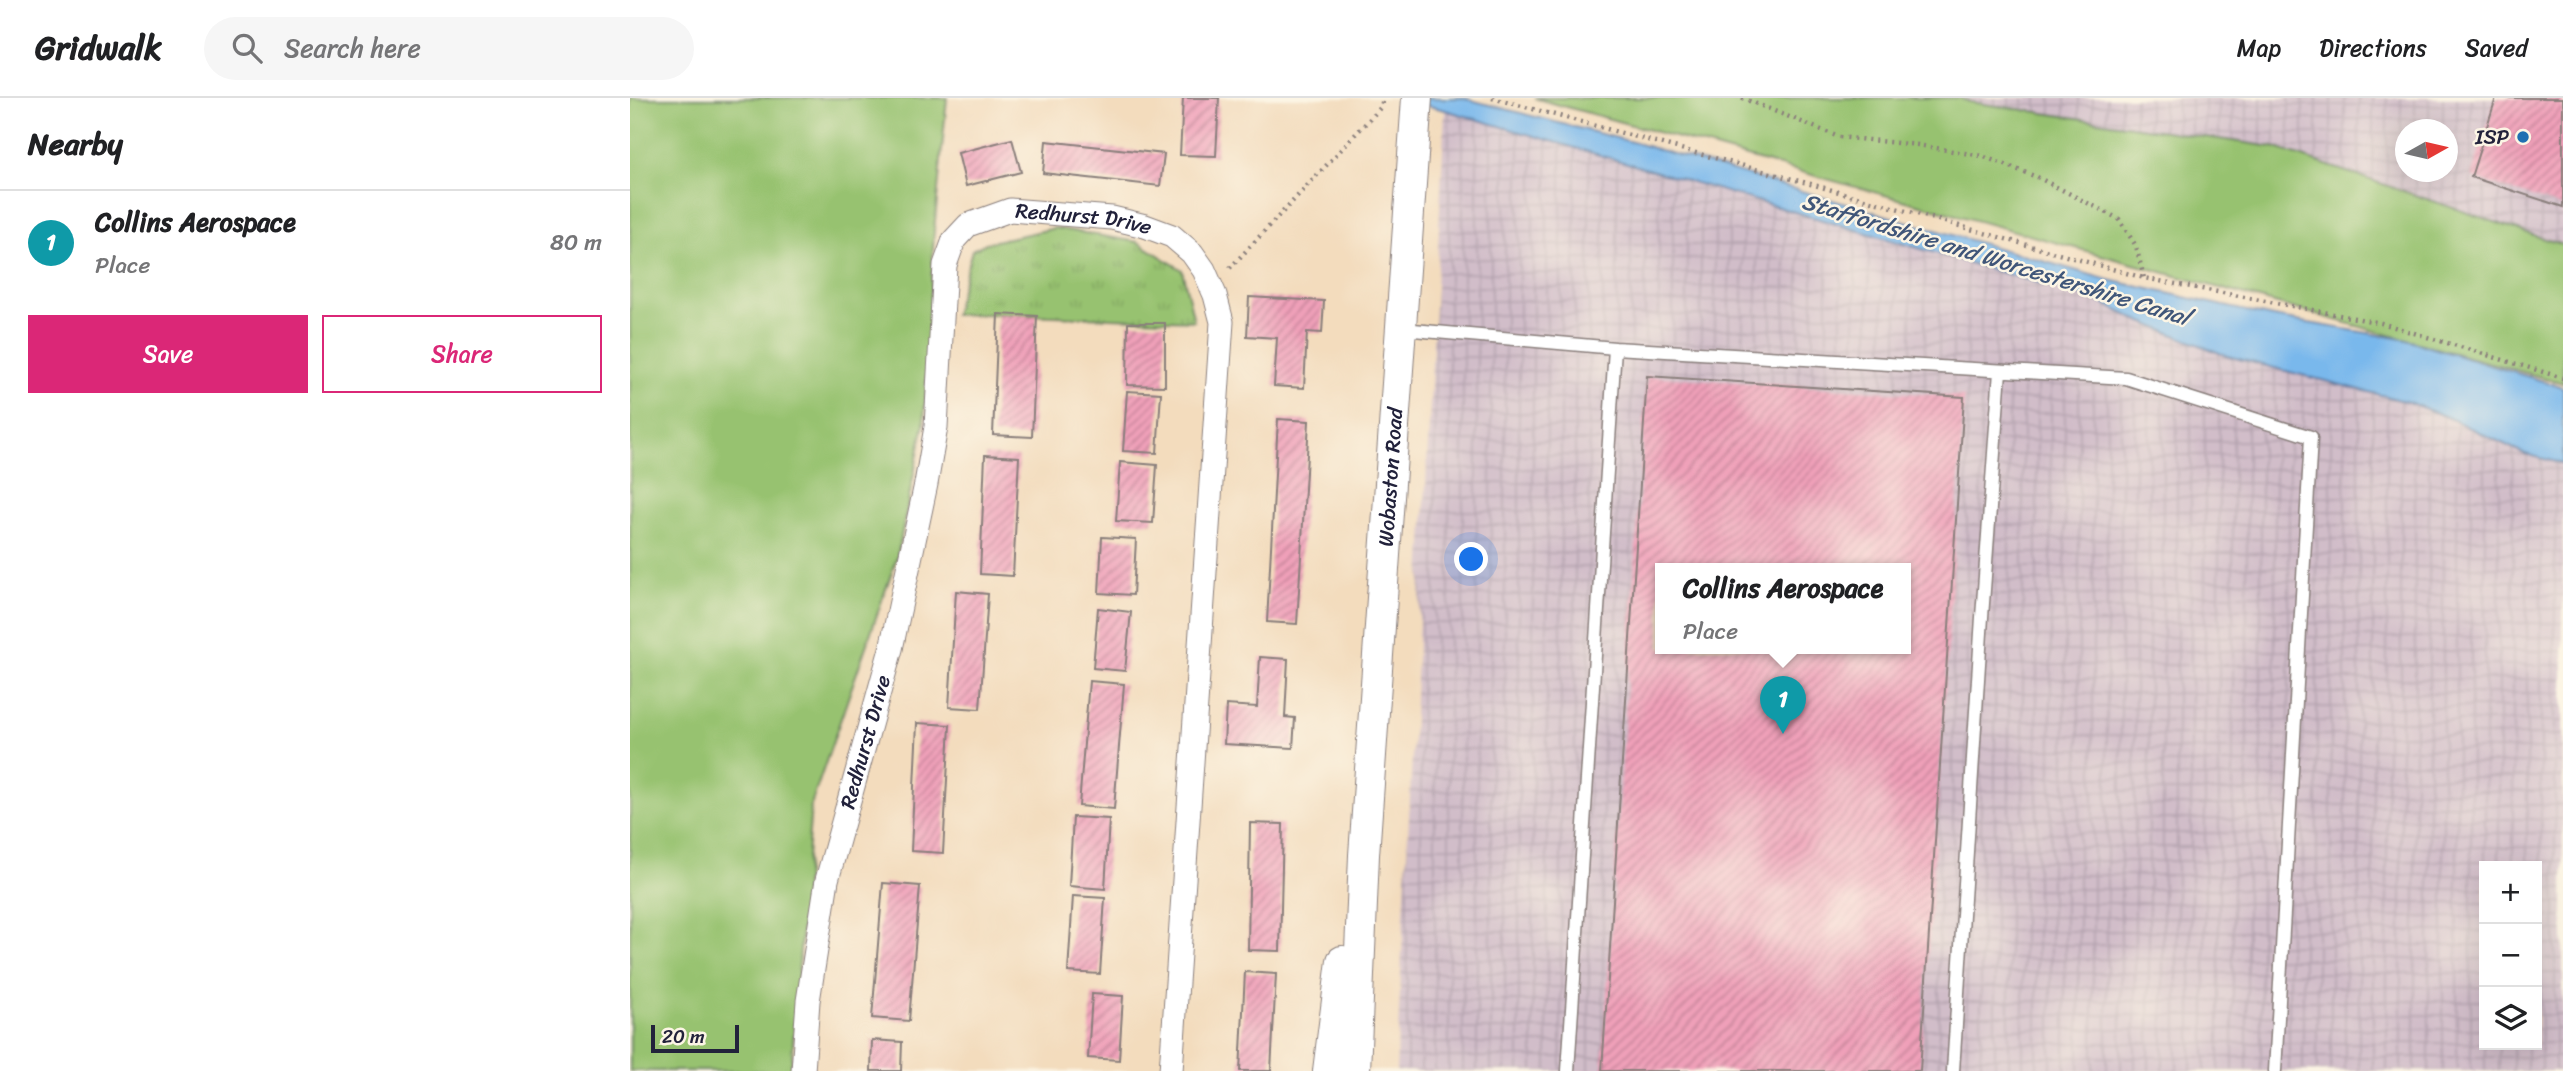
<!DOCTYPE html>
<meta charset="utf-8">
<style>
:root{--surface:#fff;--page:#f6f6f6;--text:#202124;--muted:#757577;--line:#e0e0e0;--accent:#db2777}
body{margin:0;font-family:Sriracha,sans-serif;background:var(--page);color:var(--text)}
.controls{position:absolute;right:21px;bottom:21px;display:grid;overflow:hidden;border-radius:0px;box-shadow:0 7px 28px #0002}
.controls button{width:63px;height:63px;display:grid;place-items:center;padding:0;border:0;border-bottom:2px solid var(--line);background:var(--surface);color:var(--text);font:35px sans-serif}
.compass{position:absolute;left:1765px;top:21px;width:63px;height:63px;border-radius:50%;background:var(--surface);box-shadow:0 7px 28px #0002;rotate:82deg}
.scale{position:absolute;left:21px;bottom:18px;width:88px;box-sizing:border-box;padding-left:7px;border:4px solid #22223b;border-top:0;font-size:19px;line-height:24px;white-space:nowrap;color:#22223b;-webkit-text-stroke:5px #fcf5e5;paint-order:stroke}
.you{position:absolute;left:842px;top:462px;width:24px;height:24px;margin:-18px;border:5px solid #fff;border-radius:50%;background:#1a73e8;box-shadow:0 0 0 10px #1a73e833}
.badge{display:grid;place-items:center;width:46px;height:46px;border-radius:50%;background:var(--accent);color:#fff;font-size:23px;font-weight:700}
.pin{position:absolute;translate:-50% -58px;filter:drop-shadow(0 2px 4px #0008)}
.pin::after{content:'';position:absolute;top:37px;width:24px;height:21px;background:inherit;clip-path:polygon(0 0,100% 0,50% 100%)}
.popup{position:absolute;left:1025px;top:465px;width:256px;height:91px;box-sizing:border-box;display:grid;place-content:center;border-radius:0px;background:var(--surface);filter:drop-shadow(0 2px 5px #0005);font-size:23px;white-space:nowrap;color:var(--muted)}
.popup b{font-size:26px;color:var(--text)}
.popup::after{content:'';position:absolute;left:50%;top:100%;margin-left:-14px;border:14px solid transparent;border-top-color:var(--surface)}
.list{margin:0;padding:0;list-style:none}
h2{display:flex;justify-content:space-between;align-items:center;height:91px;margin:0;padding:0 28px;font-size:30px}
h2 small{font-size:23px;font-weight:400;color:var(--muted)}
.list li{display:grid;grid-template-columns:46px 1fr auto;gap:21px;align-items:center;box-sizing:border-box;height:105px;padding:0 28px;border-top:2px solid var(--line)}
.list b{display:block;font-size:26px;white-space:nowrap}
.list p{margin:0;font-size:23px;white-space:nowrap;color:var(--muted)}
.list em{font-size:23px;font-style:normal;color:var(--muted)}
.actions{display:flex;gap:14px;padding:21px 28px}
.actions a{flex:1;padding:16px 0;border:2px solid var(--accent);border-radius:0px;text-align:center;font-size:24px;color:var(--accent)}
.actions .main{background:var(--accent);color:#fff}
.icon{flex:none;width:38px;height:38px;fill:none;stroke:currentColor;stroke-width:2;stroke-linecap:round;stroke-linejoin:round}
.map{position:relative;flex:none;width:1933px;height:973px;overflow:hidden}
header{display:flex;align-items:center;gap:42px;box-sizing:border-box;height:98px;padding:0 35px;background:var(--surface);border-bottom:2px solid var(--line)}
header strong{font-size:33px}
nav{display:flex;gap:38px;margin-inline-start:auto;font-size:24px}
.search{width:490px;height:63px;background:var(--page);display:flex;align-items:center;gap:18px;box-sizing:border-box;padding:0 24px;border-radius:38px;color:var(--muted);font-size:26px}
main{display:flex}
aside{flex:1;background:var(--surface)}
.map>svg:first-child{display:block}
</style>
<header>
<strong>Gridwalk</strong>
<div class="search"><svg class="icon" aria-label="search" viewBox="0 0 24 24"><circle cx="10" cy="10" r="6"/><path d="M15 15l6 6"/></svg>Search here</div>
<nav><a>Map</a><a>Directions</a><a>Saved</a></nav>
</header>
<main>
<aside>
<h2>Nearby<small></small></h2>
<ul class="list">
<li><span class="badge" style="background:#0f9aa8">1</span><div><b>Collins Aerospace</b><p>Place</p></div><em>80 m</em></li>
</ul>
<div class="actions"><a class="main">Save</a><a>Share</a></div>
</aside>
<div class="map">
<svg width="1933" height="973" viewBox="0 0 1933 973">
<defs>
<pattern id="industrial-grid" width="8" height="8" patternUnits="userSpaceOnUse" patternTransform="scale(1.75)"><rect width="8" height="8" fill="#d1bdc9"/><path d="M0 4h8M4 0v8" fill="none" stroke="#b3a2ae"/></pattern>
<pattern id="grass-tufts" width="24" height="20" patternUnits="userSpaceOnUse" patternTransform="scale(1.75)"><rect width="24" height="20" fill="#97c270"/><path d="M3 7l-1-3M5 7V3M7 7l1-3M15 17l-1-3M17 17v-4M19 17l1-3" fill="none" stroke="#82a662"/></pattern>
<pattern id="building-hatch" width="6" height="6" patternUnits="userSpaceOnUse" patternTransform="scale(1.75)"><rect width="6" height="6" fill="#f0a0b9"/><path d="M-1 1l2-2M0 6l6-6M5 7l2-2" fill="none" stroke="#c28298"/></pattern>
</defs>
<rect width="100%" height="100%" fill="#fcf5e5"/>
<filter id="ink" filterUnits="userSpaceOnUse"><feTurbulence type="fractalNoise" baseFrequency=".0143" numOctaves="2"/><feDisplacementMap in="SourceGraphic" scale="14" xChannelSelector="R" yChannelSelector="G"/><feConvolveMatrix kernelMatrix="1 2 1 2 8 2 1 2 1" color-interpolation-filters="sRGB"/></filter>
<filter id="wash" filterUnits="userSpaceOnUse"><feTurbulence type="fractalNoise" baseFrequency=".00686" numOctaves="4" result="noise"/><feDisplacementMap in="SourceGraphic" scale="28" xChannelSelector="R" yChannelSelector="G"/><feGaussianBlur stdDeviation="1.57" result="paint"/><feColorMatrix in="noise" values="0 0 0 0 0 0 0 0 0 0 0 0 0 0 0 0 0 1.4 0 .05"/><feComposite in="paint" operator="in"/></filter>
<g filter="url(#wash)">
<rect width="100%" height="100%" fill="#f3dcbd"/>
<path fill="url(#industrial-grid)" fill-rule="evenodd" d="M1329 0H1933V147L1643 49 1340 4ZM1776 32H1818V74H1776Z
M815 12 1466 202 1505 221 1597 258 1778 304 1817 319 1895 356 1933 366V973H766ZM1030 470H1276V550H1030ZM1854 768H1907V947H1854Z"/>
<path fill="url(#grass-tufts)" stroke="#5c7256" stroke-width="2" d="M425 130 508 144 552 172 564 223 368 216 324 217 342 152 356 145Z"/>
<path fill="#97c270" stroke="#5c7256" stroke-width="2" d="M0 0H317L304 133 294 326 267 459 181 707 161 973H0Z
M904 0H1329L1340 4 1643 49 1933 147V285Z"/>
<path fill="#79b8ec" stroke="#4e6d94" stroke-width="2" d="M766 0H833L1006 45 1475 181 1643 219 1773 241 1933 289V366L1895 356 1817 319 1778 304 1597 258 1505 221 1466 202 815 12Z"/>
<g id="blocks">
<path fill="url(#building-hatch)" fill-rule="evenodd" d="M553 0H589L586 58 550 57Z
M1866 0H1933V109L1841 79Z
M382 41 391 74 336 88 328 55Z
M416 43 534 56 530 88 413 75Z
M619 199 694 203 692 235 677 234 674 290 644 288 647 240 617 238Z
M368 216 407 218 402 339 363 337Z
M498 225H535V288L497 287Z
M1017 278 1334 299 1290 973H972ZM1030 470H1276V550H1030Z
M497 293 531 295 527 355 493 353Z
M648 321 679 323 667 526 637 524Z
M355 357 389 359 383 478 350 476Z
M490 364 527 367 523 425 486 423Z
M472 439 506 441 503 497 469 495Z
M326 493 358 496 350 611 319 609Z
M468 510 501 514 495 573 463 570Z
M630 559 658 561 655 619 665 620 663 650 594 646 596 607 627 609Z
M459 583 494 586 484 711 449 708Z
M287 625 320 627 313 755 281 753Z
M443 719 479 721 475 791 439 788Z
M620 725 653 726 650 853 618 852Z
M253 785 290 788 279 923 242 920Z
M443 798 475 800 470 876 438 874Z
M615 874 646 876 641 973H610Z
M462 896 493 898 489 962 458 960Z
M242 942 272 944 271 973H241Z"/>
</g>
</g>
<g filter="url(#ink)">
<use href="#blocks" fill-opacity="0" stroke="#8a7f7c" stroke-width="2"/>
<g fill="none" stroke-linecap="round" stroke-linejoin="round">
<defs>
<path id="service" d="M772 231 985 250
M938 973 985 250 1496 280 1681 339 1645 973
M1323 973 1352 519 1370 273"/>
<g id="minor">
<path id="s1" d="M173 973 178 903 197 782 261 551 296 386 306 329 315 167 324 142 338 127 380 112 482 120 515 128 542 138 562 155 574 172 585 197 592 224 541 973"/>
</g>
<g id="tertiary">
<path d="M698 973 712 863"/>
<path id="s2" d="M725 973 734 757 787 0"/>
</g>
</defs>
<use href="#service" stroke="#8a7f7c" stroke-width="15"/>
<use href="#minor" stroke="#8a7f7c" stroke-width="25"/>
<use href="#tertiary" stroke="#8a7f7c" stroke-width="32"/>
<path stroke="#8a7f7c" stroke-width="4.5" stroke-dasharray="2 5" stroke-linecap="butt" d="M862 0 1177 85 1514 180 1751 225 1933 280
M1112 0 1209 39 1288 47 1352 58 1407 79 1489 121 1506 148 1514 180
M600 170 751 9 753 0"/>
<use href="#service" stroke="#fff" stroke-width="12"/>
<use href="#minor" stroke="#fff" stroke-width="23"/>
<use href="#tertiary" stroke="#fff" stroke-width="30"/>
</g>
</g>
<circle fill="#1f6fb2" stroke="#fcf5e5" stroke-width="2.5" cx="1893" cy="39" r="7"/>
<g text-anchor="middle" stroke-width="5" stroke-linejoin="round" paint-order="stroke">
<g font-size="21" fill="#22223b" stroke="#fcf5e5" text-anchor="end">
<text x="1879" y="46">ISP</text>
</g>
<g font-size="21" fill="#22223b" stroke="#fcf5e5">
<text dy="7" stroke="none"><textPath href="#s1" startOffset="987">Redhurst Drive</textPath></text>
<text dy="7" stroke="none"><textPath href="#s2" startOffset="595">Wobaston Road</textPath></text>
<text dy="7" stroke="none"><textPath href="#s1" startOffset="336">Redhurst Drive</textPath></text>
</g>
<g font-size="23" font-style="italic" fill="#405679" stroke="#fcf5e5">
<text transform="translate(1366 161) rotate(17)" y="8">Staffordshire and Worcestershire Canal</text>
</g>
</g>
</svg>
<div class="controls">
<button>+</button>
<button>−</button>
<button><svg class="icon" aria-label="layers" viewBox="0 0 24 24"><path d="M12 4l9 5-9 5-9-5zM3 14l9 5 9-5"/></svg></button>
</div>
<svg class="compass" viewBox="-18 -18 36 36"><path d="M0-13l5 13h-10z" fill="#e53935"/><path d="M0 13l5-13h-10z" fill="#757577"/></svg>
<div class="scale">20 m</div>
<div class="you"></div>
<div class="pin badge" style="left:1153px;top:636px;background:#0f9aa8">1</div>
<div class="popup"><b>Collins Aerospace</b>Place</div>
</div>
</main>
